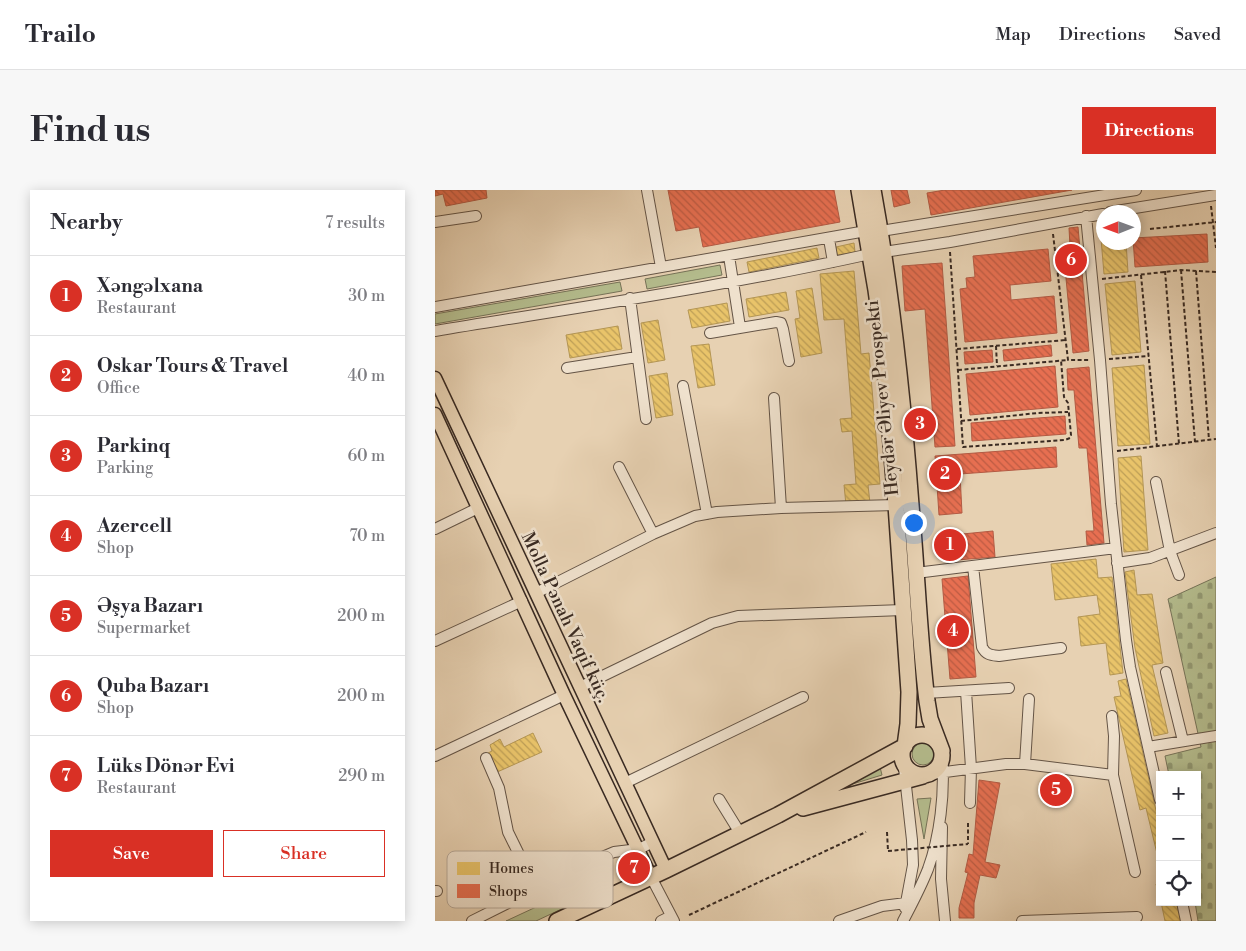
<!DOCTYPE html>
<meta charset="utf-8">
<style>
:root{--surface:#fff;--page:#f7f7f7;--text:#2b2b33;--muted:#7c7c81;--line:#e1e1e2;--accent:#d93025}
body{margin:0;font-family:"Libre Bodoni",serif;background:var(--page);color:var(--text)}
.controls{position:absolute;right:15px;bottom:15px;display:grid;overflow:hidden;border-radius:0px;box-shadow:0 2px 12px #0003}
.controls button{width:45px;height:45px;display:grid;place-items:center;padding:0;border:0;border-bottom:1px solid var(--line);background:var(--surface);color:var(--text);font:25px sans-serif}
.compass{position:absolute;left:661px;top:15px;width:45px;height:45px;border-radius:50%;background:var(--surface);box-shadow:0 2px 12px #0003;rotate:269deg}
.you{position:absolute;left:478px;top:332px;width:18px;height:18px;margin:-12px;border:4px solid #fff;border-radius:50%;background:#1a73e8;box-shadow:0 0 0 8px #1a73e833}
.badge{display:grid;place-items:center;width:32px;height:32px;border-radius:50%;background:var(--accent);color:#fff;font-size:16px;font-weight:700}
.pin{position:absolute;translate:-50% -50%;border:2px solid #fff;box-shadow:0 1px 5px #0006}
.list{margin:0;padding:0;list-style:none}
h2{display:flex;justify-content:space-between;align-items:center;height:65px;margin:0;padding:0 20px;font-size:21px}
h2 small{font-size:16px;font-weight:400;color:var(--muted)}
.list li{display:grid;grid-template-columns:32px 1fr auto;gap:15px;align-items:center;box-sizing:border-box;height:80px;padding:0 20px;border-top:1px solid var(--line)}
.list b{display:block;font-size:19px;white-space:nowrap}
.list p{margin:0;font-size:16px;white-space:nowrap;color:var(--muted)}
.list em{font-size:16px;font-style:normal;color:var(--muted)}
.actions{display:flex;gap:10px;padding:15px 20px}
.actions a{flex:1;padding:11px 0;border:1px solid var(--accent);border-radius:0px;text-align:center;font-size:18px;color:var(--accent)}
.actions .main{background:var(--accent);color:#fff}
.icon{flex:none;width:28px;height:28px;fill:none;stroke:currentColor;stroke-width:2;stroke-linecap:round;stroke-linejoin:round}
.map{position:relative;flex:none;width:781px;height:731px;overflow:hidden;border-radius:0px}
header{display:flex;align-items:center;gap:30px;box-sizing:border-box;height:70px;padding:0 25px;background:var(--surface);border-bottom:1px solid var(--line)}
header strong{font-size:24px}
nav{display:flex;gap:28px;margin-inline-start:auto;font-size:18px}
.intro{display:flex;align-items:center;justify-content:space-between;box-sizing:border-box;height:120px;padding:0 30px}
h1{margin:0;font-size:35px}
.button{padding:12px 22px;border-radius:0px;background:var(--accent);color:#fff;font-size:18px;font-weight:700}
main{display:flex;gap:30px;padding:0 30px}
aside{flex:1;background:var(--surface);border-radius:0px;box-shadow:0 2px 12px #0003}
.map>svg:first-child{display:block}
</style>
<header>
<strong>Trailo</strong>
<nav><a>Map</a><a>Directions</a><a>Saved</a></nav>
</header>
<div class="intro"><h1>Find us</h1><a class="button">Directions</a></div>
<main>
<aside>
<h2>Nearby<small>7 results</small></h2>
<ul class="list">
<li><span class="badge">1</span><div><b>Xəngəlxana</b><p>Restaurant</p></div><em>30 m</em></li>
<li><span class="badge">2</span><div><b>Oskar Tours &amp; Travel</b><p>Office</p></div><em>40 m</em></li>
<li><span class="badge">3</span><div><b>Parkinq</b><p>Parking</p></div><em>60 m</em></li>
<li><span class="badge">4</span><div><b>Azercell</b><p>Shop</p></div><em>70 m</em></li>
<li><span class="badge">5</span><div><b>Əşya Bazarı</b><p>Supermarket</p></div><em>200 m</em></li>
<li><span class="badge">6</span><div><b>Quba Bazarı</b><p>Shop</p></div><em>200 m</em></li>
<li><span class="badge">7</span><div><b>Lüks Dönər Evi</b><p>Restaurant</p></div><em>290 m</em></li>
</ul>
<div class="actions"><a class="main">Save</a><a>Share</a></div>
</aside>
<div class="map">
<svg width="781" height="731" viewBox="0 0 781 731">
<defs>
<pattern id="cemetery-stones" width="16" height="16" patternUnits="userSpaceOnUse" patternTransform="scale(1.25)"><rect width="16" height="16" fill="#b4bc8d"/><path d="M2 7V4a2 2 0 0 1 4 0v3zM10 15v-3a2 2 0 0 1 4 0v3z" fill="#939973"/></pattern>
<pattern id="homes-back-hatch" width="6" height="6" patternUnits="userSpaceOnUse" patternTransform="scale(1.25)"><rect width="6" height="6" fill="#e9c46a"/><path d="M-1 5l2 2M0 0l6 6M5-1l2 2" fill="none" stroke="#be9f57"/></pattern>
<pattern id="shops-back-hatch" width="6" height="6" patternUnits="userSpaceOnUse" patternTransform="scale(1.25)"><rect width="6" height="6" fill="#e76f51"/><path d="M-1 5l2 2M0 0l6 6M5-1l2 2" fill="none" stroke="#bc5b43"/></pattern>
</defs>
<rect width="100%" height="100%" fill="#e7d1b2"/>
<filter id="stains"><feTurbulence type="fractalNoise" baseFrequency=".004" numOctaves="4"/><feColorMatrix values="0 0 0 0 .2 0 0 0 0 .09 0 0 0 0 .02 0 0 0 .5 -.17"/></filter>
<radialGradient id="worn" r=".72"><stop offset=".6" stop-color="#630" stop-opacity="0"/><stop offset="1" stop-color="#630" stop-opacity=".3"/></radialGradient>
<path fill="#b4bc8d" stroke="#767358" d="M285 75 287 85 212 99 210 89Z
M185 92 187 101 0 134V124Z
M477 564a11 11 0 1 1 22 0a11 11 0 1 1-22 0Z
M444 573 447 585 398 600Z
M496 608 489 649 482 609Z
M157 691 163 702 101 731H71Z"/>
<path fill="url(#cemetery-stones)" stroke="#767358" d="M781 387V731H763L760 712H762V585H734L730 566 766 557 733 409Z"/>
<path fill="url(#homes-back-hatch)" stroke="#b49654" d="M665 37H668V52H691L693 82 669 84Z
M419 53 420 62 402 65 401 57Z
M382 58 384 68 314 82 312 72Z
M419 81 426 164 434 163 445 294 433 295 435 313 411 315 409 295 421 294 417 241 407 242 405 229 417 228 409 129 389 130 385 84Z
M700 91 706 162 677 165 670 94Z
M377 98 387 163 366 167 360 129 365 128 361 101Z
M351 102 354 120 314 127 311 109Z
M292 113 295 131 257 138 253 120Z
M223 130 230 170 213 173 206 133Z
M183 136 187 159 135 168 131 145Z
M274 154 280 195 263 198 256 156Z
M709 175 715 254 683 256 677 178Z
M232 183 238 225 221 228 214 186Z
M706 266 713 360 689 362 683 268Z
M661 369 663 388 677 387 688 483 675 485 671 453 646 456 643 427 665 424 662 405 620 410 616 374Z
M699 380 702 405 717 404 728 473 717 475 733 543 719 546 700 458 690 382Z
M691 489 725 638V676L711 618 705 620 679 507 686 506 683 491Z
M98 543 107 562 60 583 51 564 57 561 55 555 65 549 69 557Z
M721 694H725V709Z
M726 712H742L746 731H730Z"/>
<path fill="url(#shops-back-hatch)" stroke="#b35a43" d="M0 0H51L52 8 11 16 8 4 0 6Z
M233 0H399L405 32 268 57 264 37 241 41Z
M456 0H472L475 13 459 17Z
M510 0H637L496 25 492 3Z
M643 37 654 161 638 163 628 56H635L634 38Z
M772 44 773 72 700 77 698 48Z
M613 59 616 91 575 95 576 110 619 106 622 143 530 152 525 99 532 98 531 88 540 87 538 66Z
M507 73 520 256 500 257 490 119 470 121 467 76Z
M616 155 617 166 569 171 568 160Z
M557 160 558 172 530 174 529 162Z
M620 176 623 217 535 225 531 184Z
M654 177 669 353 652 355 651 341H659L652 258H644L639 200H633L632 179Z
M630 226 631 244 537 251 536 233Z
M621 257 622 277 525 284 527 323 504 325 500 266Z
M558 341 560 367 509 371 507 346Z
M533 386 541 487 515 489 507 389Z
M544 590 565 593 550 672 565 675 561 688 545 685 539 713V728H524V718L533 683 530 682 534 664 538 665Z"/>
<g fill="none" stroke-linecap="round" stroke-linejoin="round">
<defs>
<path id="minor" d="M212 0 226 77
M675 22 781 5
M651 26 665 170 676 314 691 450 695 477 725 610
M0 32 41 26
M446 41 701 0
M394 49 398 72
M449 62 515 52 668 24
M294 66 305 137
M195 108 211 229
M0 117 431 41
M0 141C145 117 291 96 435 64
M275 143 341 132 346 133 348 139 354 171
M132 178 202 167
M248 196 272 324
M339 208 346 318
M184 277 218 344
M721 292 735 361 744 385
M0 339 43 318
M682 373 715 368 781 343
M538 376 547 457C551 465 556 465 564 466L626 458
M481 383 681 358
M101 403 218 344 260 326 282 322 346 318 461 315
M0 451 87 411
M731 482 748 551
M145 497 277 433 303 426 468 420
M531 501 536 578 535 613
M491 503 574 498
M677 526 679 546 678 585
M713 557 781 546
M0 566 129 505
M51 568 64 598 73 642 101 699
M468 569 477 650 478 675 470 718
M590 574 594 509
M495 584 571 574H590L678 585 700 682
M190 593 368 507
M284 609 305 643
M507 637 506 689 510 731
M216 687 239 731
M0 701H2
M747 712 751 731
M37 731 153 673 179 662 204 659 218 652
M226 731 236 726
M404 731 447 716 471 713
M468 731C477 714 486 697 493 679 505 646 510 603 507 568
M587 731 702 727"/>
<path id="major" d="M0 188 231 680
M0 224 129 505 216 687"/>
<path id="highway" d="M438 0C457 104 468 209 476 315 482 381 484 446 492 511L495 529 507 561
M467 565a20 20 0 1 1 40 0a20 20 0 1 1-40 0Z
M368 618 488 586
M122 731 231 680 343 625 470 556 473 534 474 502 461 315 447 144 441 100 424 0"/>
</defs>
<use href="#minor" stroke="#645446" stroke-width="12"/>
<use href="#major" stroke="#392a22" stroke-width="15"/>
<use href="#highway" stroke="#392a22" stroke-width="18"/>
<path stroke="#392a22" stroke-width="2" stroke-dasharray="4 2.5" stroke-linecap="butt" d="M776 16 781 58
M715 39 781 32
M618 44 633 170H654
M515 62 528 257 630 250 635 248 636 245 633 213 629 207 626 170
M746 80 760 252
M730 81 744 254
M761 81 774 250
M706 85 722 256
M667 89 746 80 781 82
M561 156 562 176
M522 159 631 150
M674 169 714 166
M523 180 633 170
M526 231 603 223 633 222
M682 261 781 249
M533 633V654
M452 642 453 661
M254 725 431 642"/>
<use href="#minor" stroke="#efe1cd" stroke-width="10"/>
<use href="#major" stroke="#e7d1b2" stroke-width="12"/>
<use href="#highway" stroke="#e7d1b2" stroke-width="15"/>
<path stroke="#392a22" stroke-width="2" stroke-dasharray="4 2.5" stroke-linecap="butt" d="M453 661 533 654"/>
</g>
<g text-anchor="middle" stroke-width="5" stroke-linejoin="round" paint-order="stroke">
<g font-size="18" fill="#392a22" stroke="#efe1cd">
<text transform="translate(447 208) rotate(-96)" y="6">Heydər Əliyev Prospekti</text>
<text transform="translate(131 427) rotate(65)" y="6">Molla Pənah Vaqif küç.</text>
</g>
</g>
<rect x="12" y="661" width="166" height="57" rx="8" fill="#efe1cd" stroke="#b8aa9a" stroke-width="1"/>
<rect x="22" y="672" width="23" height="13" fill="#e9c46a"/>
<rect x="22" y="694" width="23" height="14" fill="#e76f51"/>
<g font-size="14" fill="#392a22">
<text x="54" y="683">Homes</text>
<text x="54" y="706">Shops</text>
</g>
<rect width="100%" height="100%" filter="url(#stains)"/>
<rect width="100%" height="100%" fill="url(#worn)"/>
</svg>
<div class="controls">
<button>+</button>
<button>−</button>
<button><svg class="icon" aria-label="locate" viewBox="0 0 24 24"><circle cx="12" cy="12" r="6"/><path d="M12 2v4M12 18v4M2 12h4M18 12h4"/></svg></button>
</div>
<svg class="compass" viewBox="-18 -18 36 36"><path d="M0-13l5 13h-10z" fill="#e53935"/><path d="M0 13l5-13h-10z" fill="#7c7c81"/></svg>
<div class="you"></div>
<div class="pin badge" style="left:515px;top:355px">1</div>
<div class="pin badge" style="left:510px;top:284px">2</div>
<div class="pin badge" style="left:485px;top:234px">3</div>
<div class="pin badge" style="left:518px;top:441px">4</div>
<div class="pin badge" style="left:621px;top:600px">5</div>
<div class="pin badge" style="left:636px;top:70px">6</div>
<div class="pin badge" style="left:199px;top:678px">7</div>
</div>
</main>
